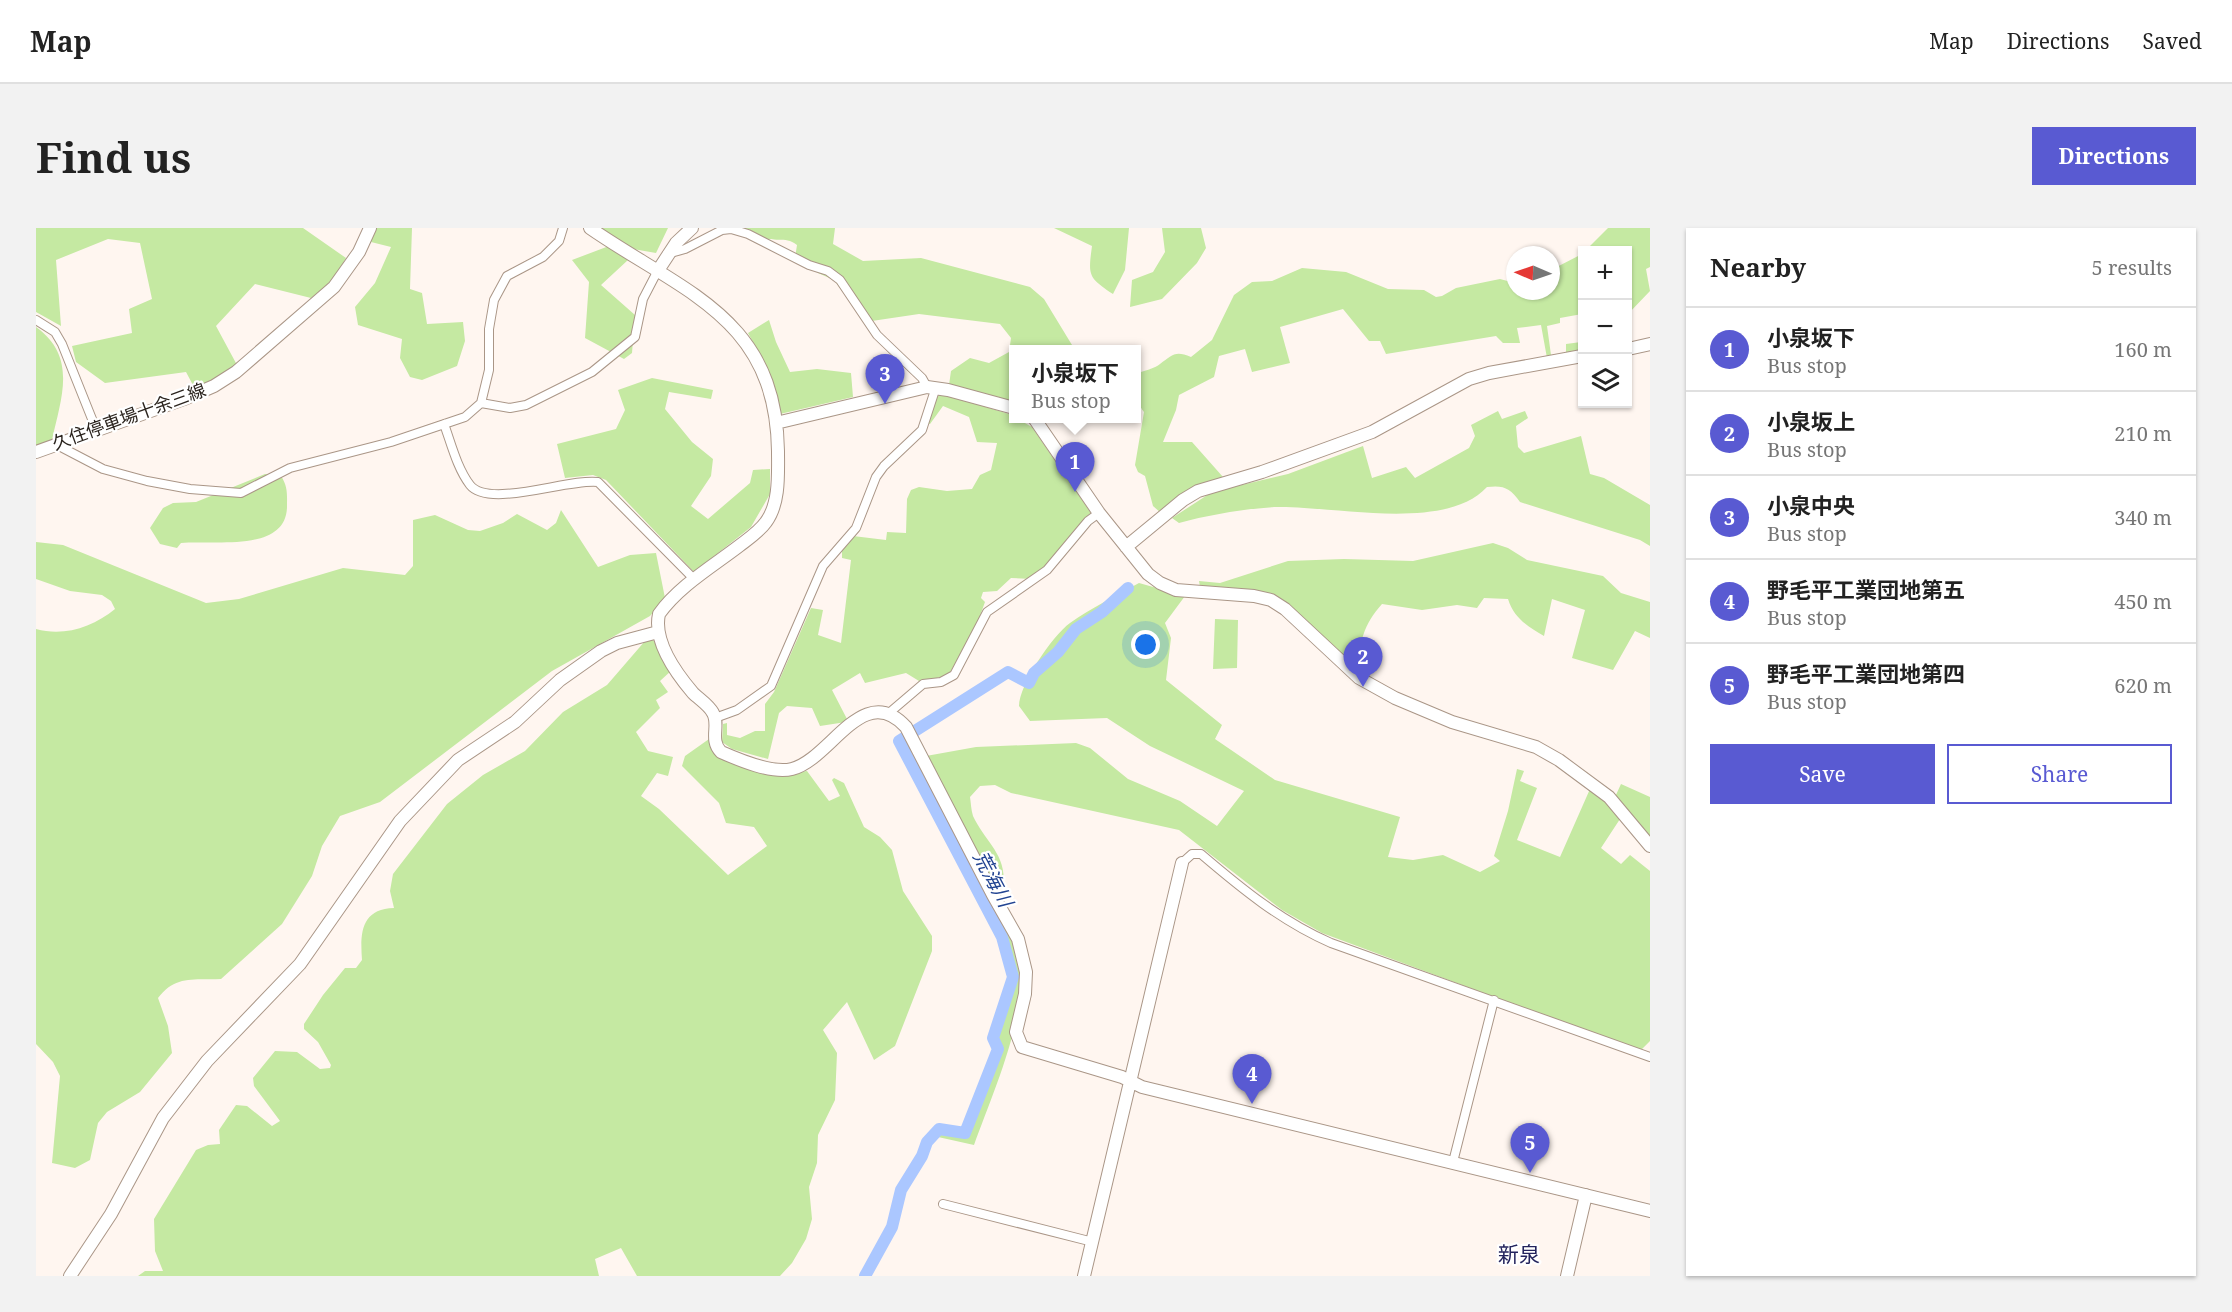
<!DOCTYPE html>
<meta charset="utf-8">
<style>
:root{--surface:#fff;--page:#f2f2f2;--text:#222;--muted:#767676;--line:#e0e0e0;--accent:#595ad2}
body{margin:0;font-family:"Noto Serif","Noto Sans JP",serif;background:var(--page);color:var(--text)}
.controls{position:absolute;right:18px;top:18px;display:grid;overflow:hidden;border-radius:0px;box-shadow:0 2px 4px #0004}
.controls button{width:54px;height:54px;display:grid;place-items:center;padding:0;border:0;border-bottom:2px solid var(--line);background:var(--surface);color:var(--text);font:30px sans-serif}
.compass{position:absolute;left:1470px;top:18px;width:54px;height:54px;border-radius:50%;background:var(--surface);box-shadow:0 2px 4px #0004;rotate:272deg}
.you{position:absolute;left:1110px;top:417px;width:21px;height:21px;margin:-15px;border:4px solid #fff;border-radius:50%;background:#1a73e8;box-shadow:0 0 0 9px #1a73e833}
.badge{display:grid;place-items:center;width:39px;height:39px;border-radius:50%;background:var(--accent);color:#fff;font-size:20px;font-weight:700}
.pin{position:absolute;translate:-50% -50px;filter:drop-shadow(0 2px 3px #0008)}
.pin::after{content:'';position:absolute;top:32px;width:21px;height:18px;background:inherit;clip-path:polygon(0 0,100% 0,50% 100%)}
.popup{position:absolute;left:973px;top:117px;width:132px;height:78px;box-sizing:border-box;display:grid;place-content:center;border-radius:0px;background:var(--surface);filter:drop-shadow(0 2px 4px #0005);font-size:20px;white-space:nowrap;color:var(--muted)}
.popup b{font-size:22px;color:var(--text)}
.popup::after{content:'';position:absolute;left:50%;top:100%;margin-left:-12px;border:12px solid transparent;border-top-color:var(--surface)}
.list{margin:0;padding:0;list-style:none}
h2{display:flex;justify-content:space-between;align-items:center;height:78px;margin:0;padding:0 24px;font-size:26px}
h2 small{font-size:20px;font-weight:400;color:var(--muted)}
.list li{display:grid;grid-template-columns:39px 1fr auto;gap:18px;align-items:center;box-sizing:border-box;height:84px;padding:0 24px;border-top:2px solid var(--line)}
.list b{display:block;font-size:22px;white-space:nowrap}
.list p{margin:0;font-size:20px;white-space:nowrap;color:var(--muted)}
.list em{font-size:20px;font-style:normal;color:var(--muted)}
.actions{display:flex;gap:12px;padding:18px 24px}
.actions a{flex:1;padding:14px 0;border:2px solid var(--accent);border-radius:0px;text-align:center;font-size:21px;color:var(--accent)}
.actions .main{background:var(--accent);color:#fff}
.icon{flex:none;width:33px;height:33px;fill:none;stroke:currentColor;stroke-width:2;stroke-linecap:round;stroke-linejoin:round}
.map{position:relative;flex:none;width:1614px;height:1048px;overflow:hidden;border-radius:0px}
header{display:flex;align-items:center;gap:36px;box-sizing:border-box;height:84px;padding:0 30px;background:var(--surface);border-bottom:2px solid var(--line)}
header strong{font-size:28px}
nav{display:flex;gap:33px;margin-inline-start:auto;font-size:21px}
.intro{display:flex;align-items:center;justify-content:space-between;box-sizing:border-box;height:144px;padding:0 36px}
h1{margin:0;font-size:42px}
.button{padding:15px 27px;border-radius:0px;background:var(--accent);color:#fff;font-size:21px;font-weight:700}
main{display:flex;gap:36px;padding:0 36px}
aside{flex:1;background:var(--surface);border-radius:0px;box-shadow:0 2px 4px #0004}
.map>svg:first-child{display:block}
</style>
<header>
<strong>Map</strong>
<nav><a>Map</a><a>Directions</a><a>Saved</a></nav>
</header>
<div class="intro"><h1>Find us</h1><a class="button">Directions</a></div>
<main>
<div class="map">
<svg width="1614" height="1048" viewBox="0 0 1614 1048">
<rect width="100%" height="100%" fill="#fff6f0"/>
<path fill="#c5e9a2" d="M0 0H267L310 30 296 54 275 70 219 56 180 98 201 137 179 151 158 159 150 144 69 155 40 134 36 118 96 105 93 81 116 71 104 15 72 11 20 32 25 98 0 84Z
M340 0H376L374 61 386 65 391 96 427 94 429 113 421 138 386 152 374 149 364 130 366 111 322 97 319 79 339 55 355 19 335 14Z
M564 0H632L620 25 597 21Z
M699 0H799L797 16 827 33 885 30 994 59 1008 71 1036 117 1035 121 978 122 977 174 913 157 915 143 934 130 953 135 973 124 975 110 964 96 883 86 829 94 798 52 782 45 759 30 761 17C751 9 744 13 733 11 721 9 710 3 699 0Z
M1018 0H1093L1089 42 1077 66C1052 49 1052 48 1056 18Z
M1126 0H1165L1170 20 1161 35 1126 71 1094 79 1096 52 1117 44 1129 24Z
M1572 0H1614V39L1610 41 1614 63 1592 86V22H1550Z
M573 18 592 32 565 57 599 87 596 125 588 131 549 110 553 54 536 32Z
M1546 26V86L1524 90V95L1511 98 1515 127 1530 125V116L1545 114 1546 125 1511 130 1505 97 1481 100 1484 115H1467L1460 108 1350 126 1344 113H1333L1307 81 1244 99 1254 135 1216 144 1209 121 1183 128 1178 149 1143 167 1140 182 1127 214H1156L1187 249 1125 285 1117 278 1109 248 1102 244 1099 237 1108 184C1098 171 1101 158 1105 144 1111 142 1119 140 1124 136 1136 127 1139 122 1155 129L1176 112 1198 67 1216 54 1236 53 1266 40 1310 44 1352 61 1388 62 1400 69 1406 68 1420 60 1464 51 1479 55V63H1515V42Z
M733 92 740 114 754 144 781 141 815 145 817 169 744 186 730 138 712 105Z
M0 99C42 129 25 170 16 212L0 218Z
M616 150 677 162 675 171 633 164 629 181 656 214 677 231 675 248 655 278 672 291 714 255 717 242 734 241V266L715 299 658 344 570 252 557 247 529 250 521 216 580 201 589 182 582 162Z
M907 166 973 186 996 199 1055 285 1008 342 996 351 975 350 961 363 947 364 945 370 949 374 941 396 912 448 883 453 870 445 829 455 824 445 796 462 811 491 810 494 784 498 776 480 751 478 743 485 732 531 696 521 686 514 687 496 691 495V507L704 510 719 503H729V476L738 464 775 380 787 382 782 407 805 415 815 332 806 330V319L817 308 850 312 851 304 870 305 871 271 875 262 883 259 911 263 936 261 944 247 955 242 961 215 941 214 933 189 907 178 894 196 891 195 900 169Z
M1462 183 1466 191 1489 183 1492 190 1480 198 1482 219 1488 225 1545 208 1554 246 1568 250 1614 277V318L1604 312 1484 274C1474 260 1468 257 1451 259 1409 305 1295 277 1238 279 1207 281 1172 287 1143 295L1136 290 1176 264 1252 246 1327 218 1336 250 1370 239 1379 250 1433 220 1439 208 1435 197Z
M229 246 245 248C252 259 251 266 251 279 250 325 178 312 145 315L141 320 124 316 114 300 127 280 137 275 160 274Z
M525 282 562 339 594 327 620 325 629 370 614 388 516 443 344 574 304 588 286 618 276 648 246 696 185 751C158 752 139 747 122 770L132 798 136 825 104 864 71 884 62 895 54 932 39 940 16 935 24 848 17 834 0 816V401C28 409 57 399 79 381L75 373 66 367 34 363 0 351V314L27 317 170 375 203 371 307 340 369 347 377 338V292L399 287 432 302 444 303 467 295 481 286 511 302 520 295Z
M1457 315 1472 320 1491 332 1567 348 1585 365 1614 374V410L1599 403 1577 442 1536 430 1549 382 1516 371 1508 408C1491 398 1478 390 1472 371L1448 370 1441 380 1421 377 1386 382 1346 376C1327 397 1324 414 1321 442L1247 373 1164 359 1163 353 1184 355 1252 333 1308 331 1377 333Z
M1103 355 1149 368 1129 395 1135 410 1130 452 1186 497 1179 511 1239 552 1364 589 1352 629 1377 632 1407 627 1444 644 1464 633 1458 628 1472 583 1481 541 1488 543 1484 553 1501 560 1481 612 1524 629 1554 561 1570 574 1584 591 1565 620 1585 636 1594 627 1614 643V813L1604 823 1286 705 1246 682 1143 602 975 565 959 557 944 558 934 569C935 575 935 582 937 588 949 614 972 627 967 659L961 664 890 528 940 519 1040 515 1054 520 1092 551 1144 573 1181 598 1208 563 1114 518 1071 490 994 493 983 478C983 457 1016 408 1034 395 1055 380 1080 368 1103 355Z
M1179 391 1202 392 1201 440 1177 441Z
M617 412 636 442 624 453 632 464 620 472 624 480 600 504 612 523 637 529 632 548 621 545 605 568 623 581 692 647 731 618 718 599 690 595 683 575 646 538 649 528 673 511 677 521 750 546 771 543 793 573 804 568 796 552 798 550 808 555 828 599 844 609 856 622 867 663 896 708V723L859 818 838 832 811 774 787 802 801 825 799 872 782 907 781 935 773 959 776 991 770 1011 756 1035 744 1048H601L585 1020 559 1031 563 1048H102L109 1043H127L119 1023 118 991 160 922 172 917 184 916 183 902 200 877 211 878 236 898 244 893 218 858 217 850 239 823 261 824 284 841 294 840 295 837 282 814 268 801V796L287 767 309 740H320L326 732C324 705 325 681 358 680L354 663 357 646 411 576 447 547 489 523 527 484 571 457 609 413Z
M869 511 976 708C979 717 983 726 984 735 992 787 956 867 938 917L902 909 905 904 931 907 964 820 960 810 979 748 968 708 887 564 866 514Z
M1585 556 1614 569V610L1579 569Z"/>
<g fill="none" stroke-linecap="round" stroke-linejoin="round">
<path stroke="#abc7ff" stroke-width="12" d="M829 1048 856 999 865 962 886 928 891 914 903 901 929 905 962 821 957 810 977 749 966 709 863 513 972 444 993 455 998 445 1022 424 1040 401 1066 384 1092 360"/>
<defs>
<path id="street" d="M631 26 649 21 686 2 695 1 712 6 773 37 792 43 804 52 841 107 886 150 891 159
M0 92 19 104 26 116 60 201
M445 175 474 180 490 177 556 144 599 109 607 71 621 44
M408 196C415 215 421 240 434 257 453 281 533 250 562 254L659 352
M21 217 67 241 111 253 154 261 205 265 254 240 355 214 429 189 445 175 453 142V101L458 72 471 48 507 29 523 13 527 0
M853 485 887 456 905 454 918 447 951 384 1011 342 1052 293 1063 285
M679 490 701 482 735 458 787 338 820 300 840 249 848 238 886 202 900 159
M1146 635 1156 626H1165C1206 661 1245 693 1295 715L1614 829
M1417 934 1458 772
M907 976 1057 1014"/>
<path id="secondary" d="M554 0C648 65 740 89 742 223 742 246 744 275 730 294 723 304 712 311 703 318 677 338 643 358 623 386 617 413 640 445 657 465 663 471 673 477 677 485 684 497 673 512 685 524 703 532 736 546 756 541 795 531 827 452 870 499L957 667 982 711 990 744 989 766 980 804 986 819 1086 849 1106 859 1614 983
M621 44 640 15 656 0
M1592 121 1614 116
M998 190 1063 285 1112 346 1124 355 1140 362 1218 368 1235 372 1249 381 1323 450 1359 470 1416 494 1500 519 1523 532 1573 569 1614 618
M740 195 891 159 912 162 978 180
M0 224 148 171 178 158 200 144 298 59 323 24 334 0
M1090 319 1147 272 1162 263 1226 244 1336 204 1433 151 1453 145 1546 128
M34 1048 75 986 127 890 171 833 264 736 364 593 422 532 479 494 524 452 565 423 581 415 622 404
M1048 1048 1146 635
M1531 1048 1550 967"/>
</defs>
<use href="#street" stroke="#aa9687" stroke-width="10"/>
<use href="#secondary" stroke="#aa9687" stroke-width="14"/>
<use href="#street" stroke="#fff" stroke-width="8"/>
<use href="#secondary" stroke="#fff" stroke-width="12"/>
</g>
<g text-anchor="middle" stroke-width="4.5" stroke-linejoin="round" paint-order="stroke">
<g font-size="18" fill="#2b241e" stroke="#fff">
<text transform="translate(93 189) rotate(-20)" y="6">久住停車場十余三線</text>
</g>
<g font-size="20" font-style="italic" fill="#224492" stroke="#fff">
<text transform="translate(957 651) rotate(62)" y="7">荒海川</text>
</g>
<g font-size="21" fill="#24245d" stroke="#fff">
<text x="1483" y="1034">新泉</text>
</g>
</g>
</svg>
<div class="controls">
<button>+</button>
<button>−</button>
<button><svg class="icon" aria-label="layers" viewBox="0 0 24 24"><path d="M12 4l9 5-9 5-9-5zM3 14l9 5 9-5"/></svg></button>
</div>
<svg class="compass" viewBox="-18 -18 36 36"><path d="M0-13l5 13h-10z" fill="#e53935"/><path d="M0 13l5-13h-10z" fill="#767676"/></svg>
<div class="you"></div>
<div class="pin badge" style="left:1039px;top:264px">1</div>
<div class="popup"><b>小泉坂下</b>Bus stop</div>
<div class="pin badge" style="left:1327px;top:459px">2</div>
<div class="pin badge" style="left:849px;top:176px">3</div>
<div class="pin badge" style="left:1216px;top:876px">4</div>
<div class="pin badge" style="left:1494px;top:945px">5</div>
</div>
<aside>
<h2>Nearby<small>5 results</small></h2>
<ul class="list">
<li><span class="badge">1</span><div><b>小泉坂下</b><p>Bus stop</p></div><em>160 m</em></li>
<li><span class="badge">2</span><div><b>小泉坂上</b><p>Bus stop</p></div><em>210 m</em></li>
<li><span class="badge">3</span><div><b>小泉中央</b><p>Bus stop</p></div><em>340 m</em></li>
<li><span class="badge">4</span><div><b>野毛平工業団地第五</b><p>Bus stop</p></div><em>450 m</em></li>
<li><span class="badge">5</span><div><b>野毛平工業団地第四</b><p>Bus stop</p></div><em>620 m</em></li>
</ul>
<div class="actions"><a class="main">Save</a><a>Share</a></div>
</aside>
</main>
